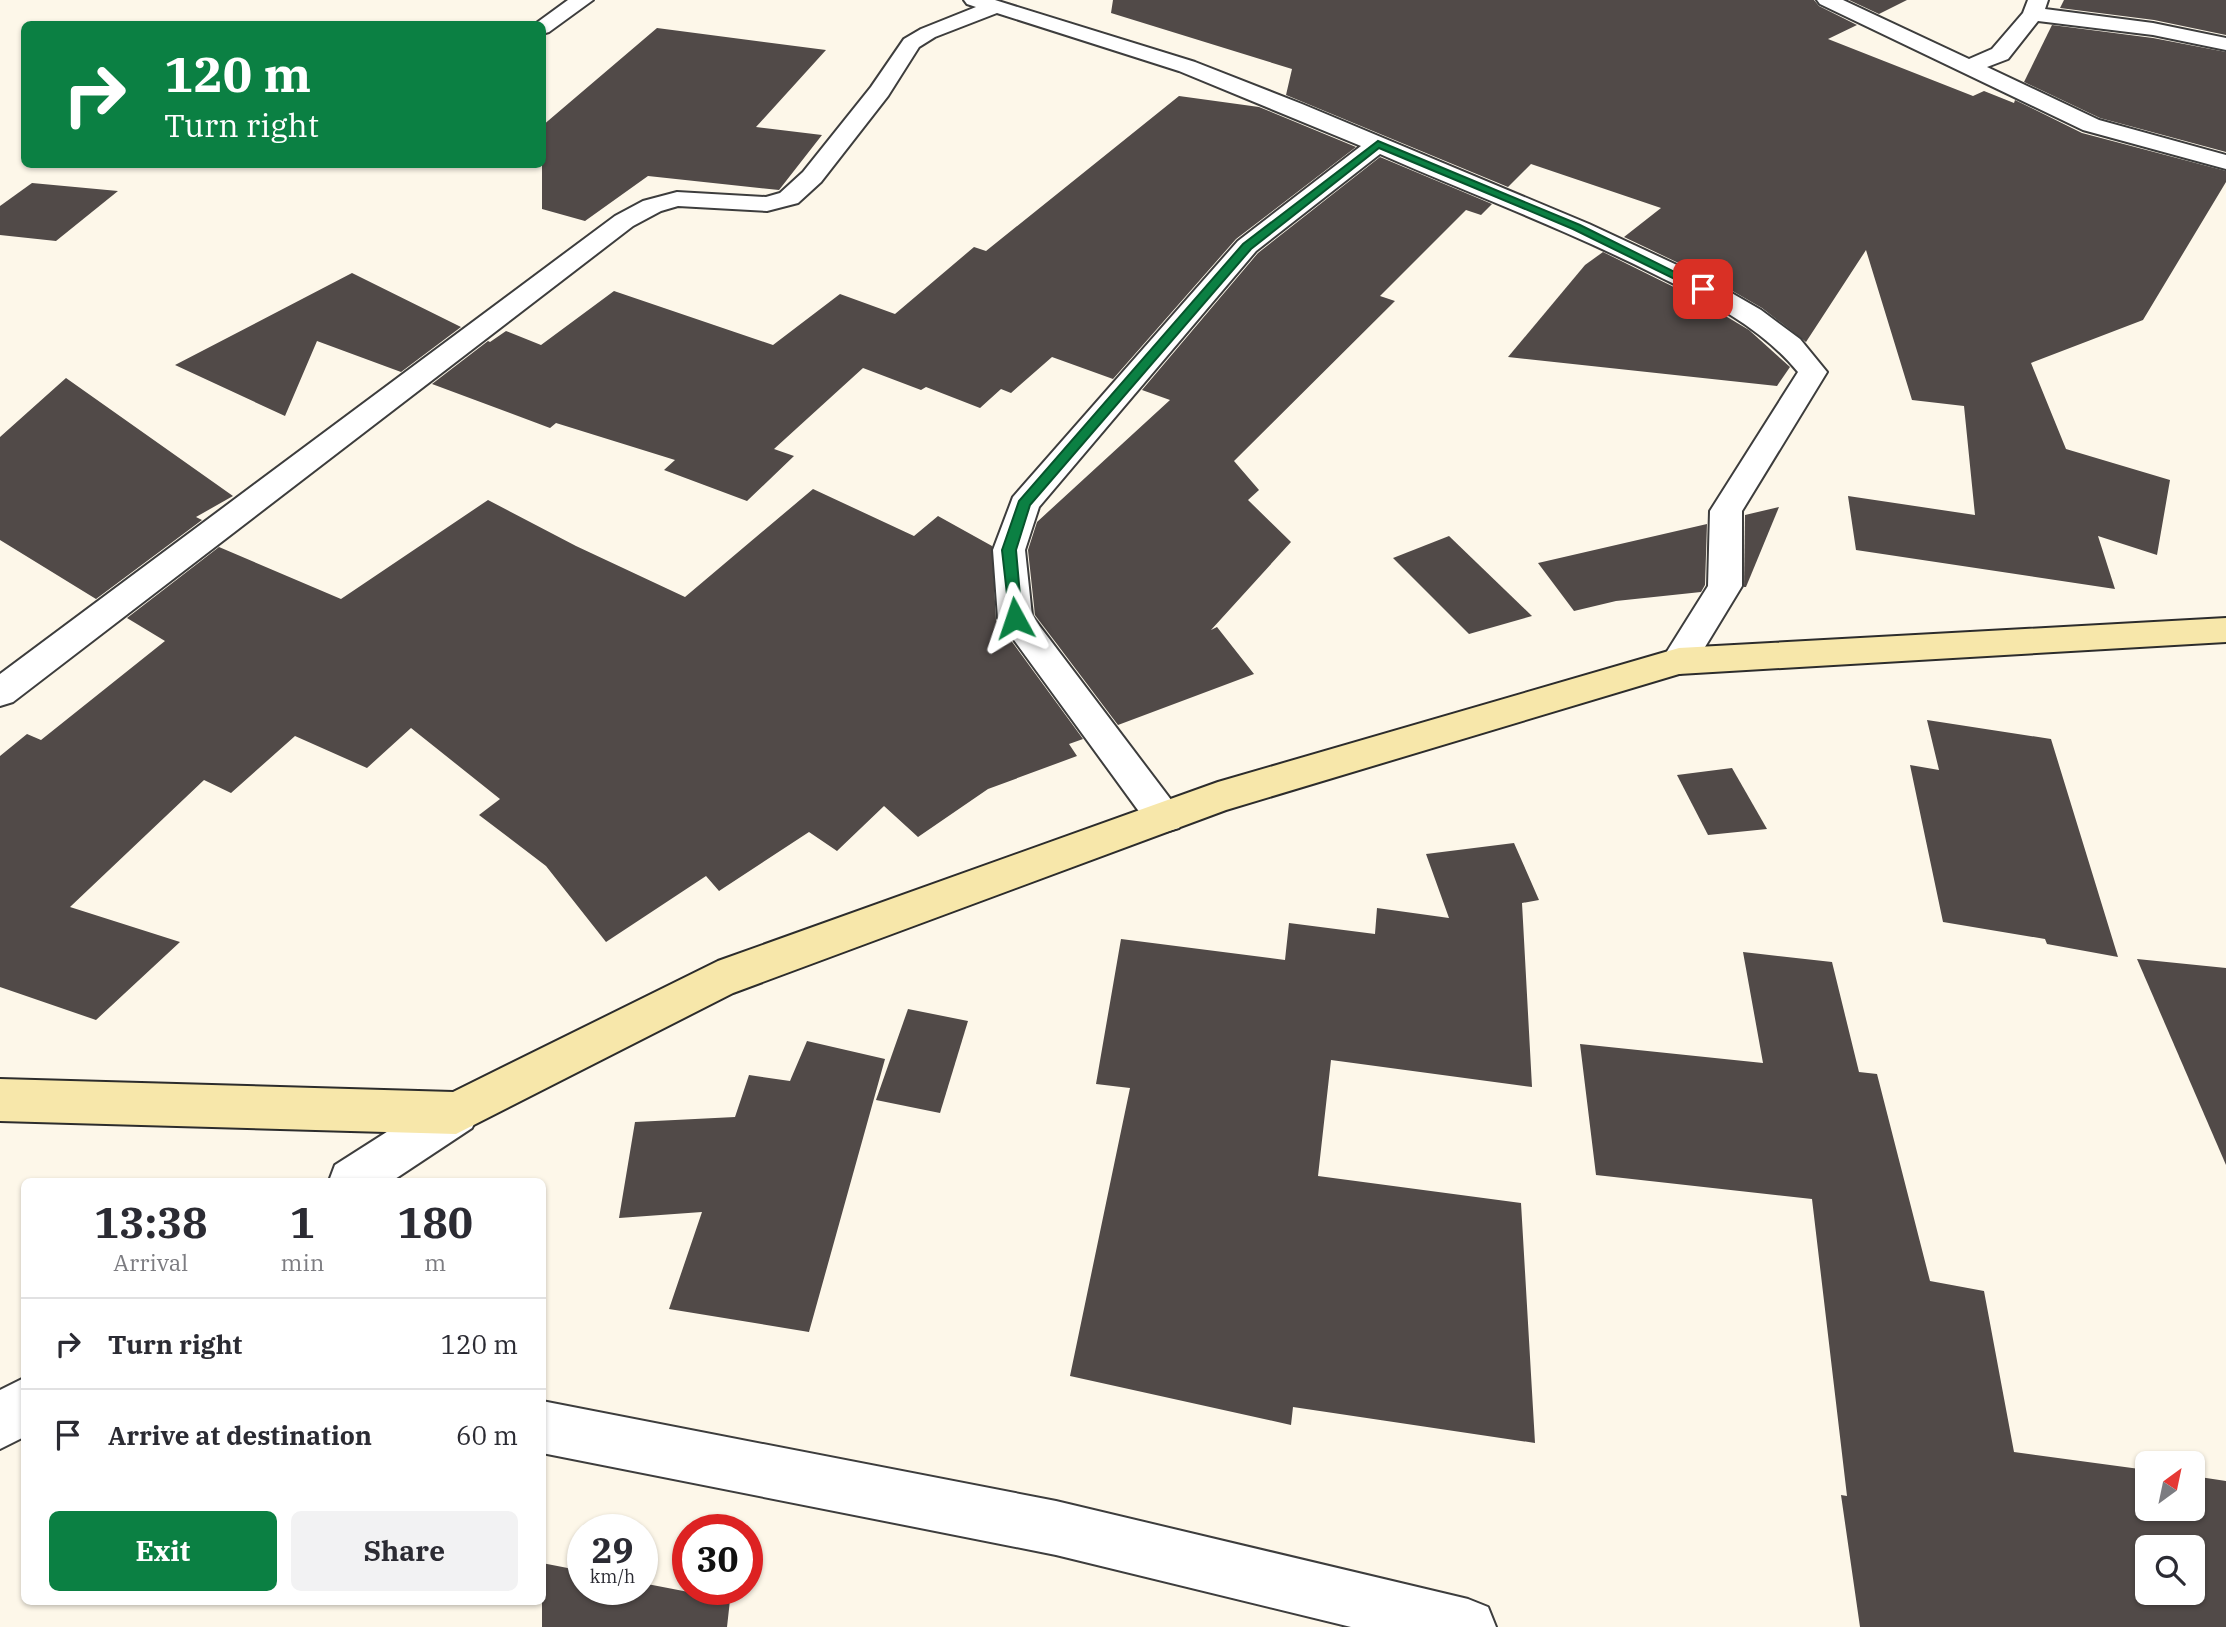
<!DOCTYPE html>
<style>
:root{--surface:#fff;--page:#f2f2f3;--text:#2b2b33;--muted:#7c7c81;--line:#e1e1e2;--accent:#0b8043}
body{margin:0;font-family:"IBM Plex Serif",serif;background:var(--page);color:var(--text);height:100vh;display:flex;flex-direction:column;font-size:26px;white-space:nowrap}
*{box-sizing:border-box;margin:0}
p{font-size:23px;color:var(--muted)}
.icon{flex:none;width:38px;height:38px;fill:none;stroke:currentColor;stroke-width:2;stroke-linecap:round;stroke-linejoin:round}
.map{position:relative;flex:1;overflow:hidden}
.panel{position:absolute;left:21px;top:1178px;width:525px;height:427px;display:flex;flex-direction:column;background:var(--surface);border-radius:10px;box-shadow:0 2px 5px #0004}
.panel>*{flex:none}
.guide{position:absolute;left:21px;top:21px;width:525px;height:147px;border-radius:10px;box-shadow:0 2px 5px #0004;background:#0b8043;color:#fff;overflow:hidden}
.needle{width:46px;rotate:33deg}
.controls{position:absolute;left:2135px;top:1451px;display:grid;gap:14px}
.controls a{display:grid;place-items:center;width:70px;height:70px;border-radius:10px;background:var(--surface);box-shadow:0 2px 5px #0004;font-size:35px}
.speed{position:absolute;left:567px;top:1514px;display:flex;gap:14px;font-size:35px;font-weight:700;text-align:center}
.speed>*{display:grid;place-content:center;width:91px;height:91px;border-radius:50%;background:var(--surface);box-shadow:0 2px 5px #0004;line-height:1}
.speed small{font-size:18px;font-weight:400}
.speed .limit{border:10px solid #d22;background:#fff;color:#111}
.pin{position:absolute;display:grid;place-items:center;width:60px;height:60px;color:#fff;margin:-30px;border-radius:14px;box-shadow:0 4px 10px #0006}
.me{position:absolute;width:77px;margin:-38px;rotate:355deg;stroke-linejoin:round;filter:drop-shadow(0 0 5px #0008)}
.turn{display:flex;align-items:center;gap:24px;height:147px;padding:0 28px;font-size:32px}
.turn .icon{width:91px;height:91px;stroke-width:2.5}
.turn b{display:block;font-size:49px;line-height:60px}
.eta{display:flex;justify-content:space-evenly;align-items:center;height:119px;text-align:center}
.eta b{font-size:42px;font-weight:700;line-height:49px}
.cta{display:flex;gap:14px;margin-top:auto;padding:14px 28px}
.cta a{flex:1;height:80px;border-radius:10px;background:var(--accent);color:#fff;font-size:28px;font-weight:700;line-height:80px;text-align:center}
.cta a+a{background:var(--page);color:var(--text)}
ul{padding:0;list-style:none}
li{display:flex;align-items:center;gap:21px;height:91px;padding:0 28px;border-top:2px solid var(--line)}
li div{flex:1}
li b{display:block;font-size:26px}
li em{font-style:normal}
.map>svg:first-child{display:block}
.building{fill:#514a48;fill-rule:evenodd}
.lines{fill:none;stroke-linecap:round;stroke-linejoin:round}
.street-casing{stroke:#3d3d3d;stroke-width:4}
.secondary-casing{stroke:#2c2c2c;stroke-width:4}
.street{fill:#fff;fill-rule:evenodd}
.secondary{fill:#f7e7aa;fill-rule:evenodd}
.route{fill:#0b8043;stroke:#07532c;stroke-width:2}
</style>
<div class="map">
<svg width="2226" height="1627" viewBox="0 0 2226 1627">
<rect width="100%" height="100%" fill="#fdf7e9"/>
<g class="building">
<polygon points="1113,0 1814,0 1819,6 1857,25 1828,39 1973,96 1984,91 2014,103 2015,100 2082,133 2226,171 2226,182 2143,320 2031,363 2066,449 2170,480 2157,555 2098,536 2115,589 1856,550 1848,496 1975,515 1964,406 1912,400 1866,250 1806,342 1762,308 1710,278 1624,237 1661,208 1531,164 1508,187 1286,95 1292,69 1111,13"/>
<polygon points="1849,0 1907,0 1879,14"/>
<polygon points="2064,0 2226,0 2226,35 2154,20 2060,8"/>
<polygon points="2052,25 2153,38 2226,52 2226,152 2100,118 2024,82"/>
<polygon points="657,28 826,50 756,127 822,135 779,190 648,176 585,221 542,209 542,126"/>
<polygon points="1179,96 1259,107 1356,147 1236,239 1113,379 1052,357 1011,393 1001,389 980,408 926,387 921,390 863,368 774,449 794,456 747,501 664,470 675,460 556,423 550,428 432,384 488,341 490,342 506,331 541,345 614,291 773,345 840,294 895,314 974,247 986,251"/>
<polygon points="1380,157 1492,204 1481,215 1466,210 1380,296 1395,301 1234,461 1259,490 1248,500 1291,542 1211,630 1217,627 1254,674 1118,725 1035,615 1028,550 1037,522 1170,400 1142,390 1258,253"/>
<polygon points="32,183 118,191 56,241 0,235 0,206"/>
<polygon points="1603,252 1692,296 1749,330 1790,367 1777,386 1508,357 1585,265"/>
<polygon points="352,273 461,327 401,372 317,341 285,416 175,365"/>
<polygon points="66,378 233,496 196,517 202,520 96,599 0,540 0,437"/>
<polygon points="813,489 914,536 938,516 992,546 996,620 1083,739 1069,744 1077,756 988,789 918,837 884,806 837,851 809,832 719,891 706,876 606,942 546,866 479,815 500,799 411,728 367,768 295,736 231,793 204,780 70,907 180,942 96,1020 0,987 0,756 27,734 41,740 165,641 127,618 219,547 341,599 488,500 576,546 685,597"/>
<polygon points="1779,507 1746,587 1744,587 1745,515"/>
<polygon points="1707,524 1705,585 1701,592 1616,601 1574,611 1538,563"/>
<polygon points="1449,536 1532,616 1469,634 1393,558"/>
<polygon points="1927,720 2051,739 2118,957 2047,944 2045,939 1943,922 1910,765 1939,770"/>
<polygon points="1732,768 1767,829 1708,835 1677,775"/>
<polygon points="1514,843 1539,900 1522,903 1532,1087 1331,1060 1318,1176 1521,1203 1535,1443 1293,1407 1291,1425 1070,1376 1130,1088 1096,1084 1121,939 1285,960 1289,923 1375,934 1377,908 1449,918 1426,854"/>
<path d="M1743 952 1832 962 1859 1072 1877 1074 1930 1281 1984 1291 2014 1452 2147 1470V1508H2193V1476L2226 1481V1627H1860L1841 1495 1847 1496 1812 1199 1596 1175 1580 1044 1763 1063ZM2147 1547H2193V1592H2147Z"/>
<polygon points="2137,959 2226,968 2226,1165"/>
<polygon points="908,1009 968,1021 940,1113 876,1100"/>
<polygon points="807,1041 885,1059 809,1332 669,1309 702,1212 619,1218 635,1122 735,1117 749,1075 790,1081"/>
<polygon points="542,1563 583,1571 583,1589 642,1589 642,1583 730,1600 727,1627 542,1627"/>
</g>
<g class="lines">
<g class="street-casing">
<g id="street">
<polygon points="568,0 593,0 549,32 542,34 542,24 535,24"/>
<path d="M964 0H995L1195 62 1302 104 1589 224 1709 280 1761 310 1800 339 1827 372 1742 511V586L1691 670 1679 674 1667 670 1661 661 1708 586 1710 511 1798 372C1761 327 1707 300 1654 274 1565 229 1471 194 1380 154L1256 251 1039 507 1025 550 1032 616 1184 817 1179 828 1165 832 1151 828 998 618 993 550 1013 497 1238 241 1361 146 1179 71 997 13 935 37 919 47 888 96 821 182 798 203 767 211 678 206 661 211 633 226 13 702 0 706V674L615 216 643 201 677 192 766 197 780 193 803 172 871 87 904 39 921 29 976 7 967 4Z"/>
<polygon points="1817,0 1843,0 1969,59 1992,49 2023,13 2028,0 2048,0 2045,9 2153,23 2226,38 2226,50 2153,35 2038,21 2008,59 1987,67 2099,120 2226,155 2226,169 2083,130 1820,4"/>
<polygon points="456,1092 472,1098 479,1113 472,1128 392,1181 329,1181 335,1165 440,1098"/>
<polygon points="24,1378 24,1437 0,1449 0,1390"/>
<polygon points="542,1401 1056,1501 1468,1599 1488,1607 1496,1627 1351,1627 1056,1555 542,1453"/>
</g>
</g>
<g class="secondary-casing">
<polygon id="secondary" points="2226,618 2226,642 1679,674 1226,810 733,993 456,1134 0,1121 0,1079 453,1092 718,961 1218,782 1679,648"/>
</g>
<use href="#street" class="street"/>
<use href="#secondary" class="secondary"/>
</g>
<polygon class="route" points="1378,141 1580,225 1709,289 1699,291 1573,229 1379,148 1251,249 1030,505 1016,550 1022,618 1020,621 1010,621 1002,550 1019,501 1243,244"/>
</svg>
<div class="controls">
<a><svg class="needle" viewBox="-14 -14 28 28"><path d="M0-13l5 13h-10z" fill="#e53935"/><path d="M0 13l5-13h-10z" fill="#7c7c81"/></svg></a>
<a><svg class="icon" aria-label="search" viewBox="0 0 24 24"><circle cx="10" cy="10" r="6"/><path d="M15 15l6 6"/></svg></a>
</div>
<div class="speed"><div>29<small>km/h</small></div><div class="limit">30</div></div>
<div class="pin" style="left:1703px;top:289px;background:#d93025"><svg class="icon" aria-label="arrive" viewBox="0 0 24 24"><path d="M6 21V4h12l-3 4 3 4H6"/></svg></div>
<svg class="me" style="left:1015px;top:618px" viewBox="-20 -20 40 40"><path d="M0-17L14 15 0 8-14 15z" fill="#0b8043" stroke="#fff" stroke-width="4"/></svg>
<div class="guide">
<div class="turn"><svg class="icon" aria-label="right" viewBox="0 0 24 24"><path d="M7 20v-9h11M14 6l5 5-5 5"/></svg><div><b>120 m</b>Turn right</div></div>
</div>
<section class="panel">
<div class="eta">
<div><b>13:38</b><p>Arrival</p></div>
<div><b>1</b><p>min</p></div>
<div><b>180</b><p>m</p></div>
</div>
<ul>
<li><svg class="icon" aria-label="right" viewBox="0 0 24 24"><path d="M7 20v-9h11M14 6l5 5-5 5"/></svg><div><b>Turn right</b></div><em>120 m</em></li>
<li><svg class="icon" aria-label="arrive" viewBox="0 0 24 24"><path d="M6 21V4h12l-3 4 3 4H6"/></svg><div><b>Arrive at destination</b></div><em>60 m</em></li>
</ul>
<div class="cta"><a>Exit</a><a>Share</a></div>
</section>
</div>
